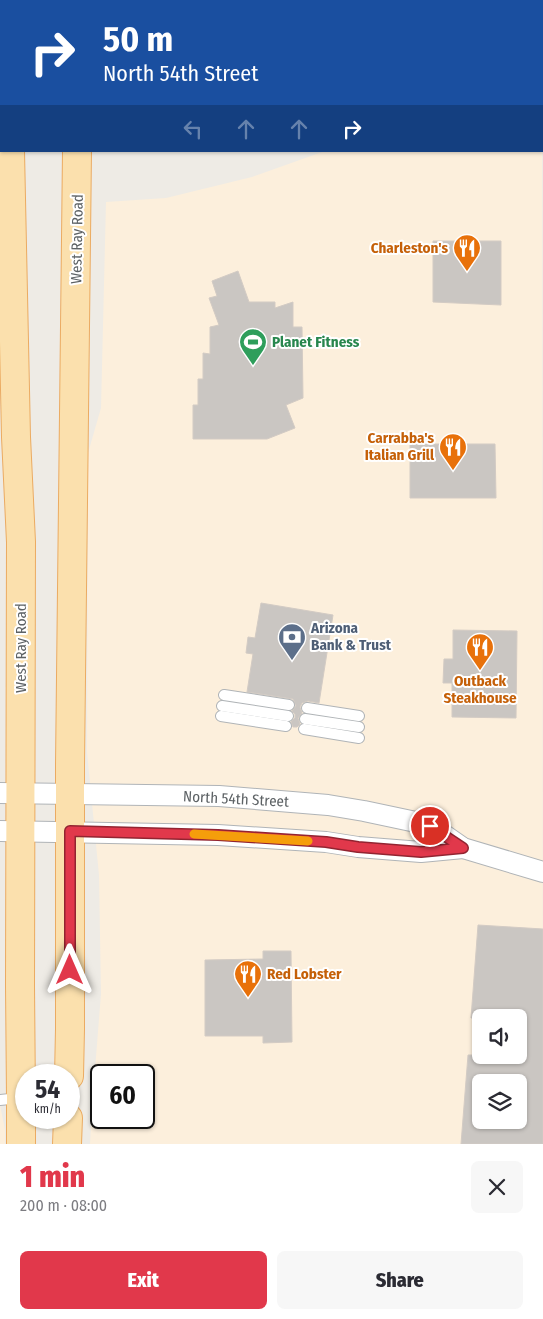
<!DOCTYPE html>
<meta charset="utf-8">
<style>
:root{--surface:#fff;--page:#f7f7f7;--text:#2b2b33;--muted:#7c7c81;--accent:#e1384b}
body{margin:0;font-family:"Fira Sans Condensed",sans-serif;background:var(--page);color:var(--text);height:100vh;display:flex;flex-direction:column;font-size:19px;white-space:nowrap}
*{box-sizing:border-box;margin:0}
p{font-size:16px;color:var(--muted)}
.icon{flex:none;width:28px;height:28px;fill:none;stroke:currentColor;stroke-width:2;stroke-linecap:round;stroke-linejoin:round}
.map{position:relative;height:1144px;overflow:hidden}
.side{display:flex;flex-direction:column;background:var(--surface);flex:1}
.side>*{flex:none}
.banner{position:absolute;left:0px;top:0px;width:544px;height:152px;box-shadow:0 1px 4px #0004;background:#1a4fa0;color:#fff;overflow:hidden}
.controls{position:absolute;left:472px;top:1009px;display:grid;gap:10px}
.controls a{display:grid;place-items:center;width:55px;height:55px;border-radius:8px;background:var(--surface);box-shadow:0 1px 4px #0004;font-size:25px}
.speed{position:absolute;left:15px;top:1064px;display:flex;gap:10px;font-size:25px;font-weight:700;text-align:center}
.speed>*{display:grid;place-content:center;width:65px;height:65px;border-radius:50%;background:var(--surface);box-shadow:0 1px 4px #0004;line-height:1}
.speed small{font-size:12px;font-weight:400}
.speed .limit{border:2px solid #111;border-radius:8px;background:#fff;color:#111}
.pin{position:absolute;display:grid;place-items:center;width:42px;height:42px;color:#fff;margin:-21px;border:2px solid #fff;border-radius:50%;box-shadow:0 1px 5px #0007}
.me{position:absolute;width:55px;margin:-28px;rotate:0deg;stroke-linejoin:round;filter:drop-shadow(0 0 4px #0008)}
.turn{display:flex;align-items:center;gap:18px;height:105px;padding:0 20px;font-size:22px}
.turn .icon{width:65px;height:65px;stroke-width:2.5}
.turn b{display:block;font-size:35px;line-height:42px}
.lanes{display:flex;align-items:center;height:48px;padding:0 20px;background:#0003;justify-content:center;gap:25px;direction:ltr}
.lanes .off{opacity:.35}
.round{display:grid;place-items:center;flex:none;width:52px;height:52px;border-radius:8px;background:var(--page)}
.summary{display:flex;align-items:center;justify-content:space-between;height:85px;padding:0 20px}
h1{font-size:30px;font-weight:800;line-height:38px;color:var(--accent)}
.button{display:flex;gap:10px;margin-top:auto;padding:10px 20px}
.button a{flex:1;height:58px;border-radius:8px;background:var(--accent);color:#fff;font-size:20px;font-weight:800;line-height:58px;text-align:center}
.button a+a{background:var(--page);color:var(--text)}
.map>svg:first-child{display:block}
.commercial{fill:#fcefdc;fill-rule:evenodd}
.building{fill:#cac6c2;stroke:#d3cbc4;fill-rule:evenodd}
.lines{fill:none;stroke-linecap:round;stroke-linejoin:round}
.service-casing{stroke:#b0b4b7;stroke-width:12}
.minor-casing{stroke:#b0b4b7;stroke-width:22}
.primary-casing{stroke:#ebab62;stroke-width:30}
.motorway-casing{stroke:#e97a0b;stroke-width:30}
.service{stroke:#fff;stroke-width:10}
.minor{stroke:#fff;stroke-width:20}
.primary{stroke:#fbe0ad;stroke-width:28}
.motorway{stroke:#f8cb93;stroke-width:28}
.route-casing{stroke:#922431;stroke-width:12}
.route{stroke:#e1384b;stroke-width:9}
.slow{stroke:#f59e0b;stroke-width:9}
.labels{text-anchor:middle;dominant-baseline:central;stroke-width:4;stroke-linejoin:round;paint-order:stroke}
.street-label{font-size:15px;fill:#5d6265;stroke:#fff}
.food-label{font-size:15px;font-weight:bold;fill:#c56008;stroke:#fff;text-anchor:end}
.leisure-label{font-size:15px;font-weight:bold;fill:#27864d;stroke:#fff;text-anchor:start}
.service-label{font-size:15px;font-weight:bold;fill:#4e5e75;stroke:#fff;text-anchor:start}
</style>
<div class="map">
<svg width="543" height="1144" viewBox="0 0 543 1144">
<rect width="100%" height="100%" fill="#eeebe5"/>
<g class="commercial">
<path d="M542 74 543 1144H90L92 1107 101 994 99 875 87 752 88 453 101 408 106 202 166 198 252 177 325 151H542ZM481 1018H519V1055H481ZM101 1075H144V1118H101ZM481 1082H519V1120H481Z"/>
<polygon points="0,1105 5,1130 5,1144 0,1144"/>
</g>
<g class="building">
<polygon points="433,241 501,241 501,305 433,302"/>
<polygon points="238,271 249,302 275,302 275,308 293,302 293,327 302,327 303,398 286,405 295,428 267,439 193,439 193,405 198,405 198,379 203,379 203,353 210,354 210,327 219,325 209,298 217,296 212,281"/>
<polygon points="410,444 495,444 496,498 410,498"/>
<polygon points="261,603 333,615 319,703 308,701 302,703 300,707 302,713 298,718 300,724 297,727 293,727 291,722 295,718 295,714 292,711 296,706 293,699 247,692 253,654 246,653 248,637 255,638"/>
<polygon points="453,630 517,631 516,718 452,717 452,683 443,683 444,659 453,659"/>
<path d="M478 925 543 929V1144H461L468 1055H519V1018H471ZM481 1082H519V1120H481Z"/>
<polygon points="263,951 291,951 292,1042 263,1043 263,1036 205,1036 205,960 263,959"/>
</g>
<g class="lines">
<g class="service-casing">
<g id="service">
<polyline points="224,695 289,705"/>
<polyline points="222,706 288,716"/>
<polyline points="307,708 359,716"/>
<polyline points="221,716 286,726"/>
<polyline points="305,719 359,727"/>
<polyline points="304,729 359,738"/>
<polyline points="0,1100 19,1098"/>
</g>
</g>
<g class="minor-casing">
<g id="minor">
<polyline points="0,793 219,796 328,805 364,811 430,825 463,848 543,872"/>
<polyline points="0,831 218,835 326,842 358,847 421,852 463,848"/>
</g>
</g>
<g class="primary-casing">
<g id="primary">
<polyline points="8,0 8,1"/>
<polyline points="77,0 77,1"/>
<polyline points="10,151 16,437 21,542 20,986 21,1098 21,1144"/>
<polyline points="69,1076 70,1029 70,765 77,151"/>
<polyline points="67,1144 68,1118"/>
</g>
</g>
<g class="motorway-casing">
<g id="motorway">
<polyline points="448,1 453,0"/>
<polyline points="0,95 1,95"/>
</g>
</g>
<use href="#service" class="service"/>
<use href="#minor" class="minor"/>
<use href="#primary" class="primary"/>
<use href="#motorway" class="motorway"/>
</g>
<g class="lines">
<g class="route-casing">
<polyline id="route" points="70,970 70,831 218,835 326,842 358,847 421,852 463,848 430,826"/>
</g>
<use href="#route" class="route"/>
<polyline class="slow" points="194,834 308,841"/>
</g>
<defs>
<g id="restaurant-pin" transform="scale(1.4375)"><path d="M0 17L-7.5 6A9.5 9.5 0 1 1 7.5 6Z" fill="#e8710a" stroke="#fff"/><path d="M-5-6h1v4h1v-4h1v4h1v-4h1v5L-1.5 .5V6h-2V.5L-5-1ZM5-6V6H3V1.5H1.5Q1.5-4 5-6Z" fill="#fff"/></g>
<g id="stadium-pin" transform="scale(1.4375)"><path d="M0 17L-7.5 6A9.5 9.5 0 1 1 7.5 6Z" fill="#2e9e5b" stroke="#fff"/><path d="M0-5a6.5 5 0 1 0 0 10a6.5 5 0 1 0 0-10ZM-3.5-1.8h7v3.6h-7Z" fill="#fff"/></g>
<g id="bank-pin" transform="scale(1.4375)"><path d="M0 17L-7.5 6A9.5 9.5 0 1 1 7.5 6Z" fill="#5c6f8a" stroke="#fff"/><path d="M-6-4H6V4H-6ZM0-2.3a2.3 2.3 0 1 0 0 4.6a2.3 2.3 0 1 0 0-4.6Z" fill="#fff"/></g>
</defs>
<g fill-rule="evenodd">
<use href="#restaurant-pin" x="467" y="248"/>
<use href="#stadium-pin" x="253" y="342"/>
<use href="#restaurant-pin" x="453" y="447"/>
<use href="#bank-pin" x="292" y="637"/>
<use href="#restaurant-pin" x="480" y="647"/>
<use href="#restaurant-pin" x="248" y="974"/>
</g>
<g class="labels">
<g class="street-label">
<text transform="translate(77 239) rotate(-89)">West Ray Road</text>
<text transform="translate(21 648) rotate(-90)">West Ray Road</text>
<text transform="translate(236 799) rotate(3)">North 54th Street</text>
</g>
<g class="food-label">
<text x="448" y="248">Charleston's</text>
<text x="434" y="438">Carrabba's<tspan x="434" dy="17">Italian Grill</tspan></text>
<text x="480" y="681" text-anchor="middle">Outback<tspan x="480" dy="17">Steakhouse</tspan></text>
<text x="267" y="974" text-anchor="start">Red Lobster</text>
</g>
<g class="leisure-label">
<text x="272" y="342">Planet Fitness</text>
</g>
<g class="service-label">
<text x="311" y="628">Arizona<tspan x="311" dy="17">Bank &amp; Trust</tspan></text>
</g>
</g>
</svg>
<div class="controls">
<a><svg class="icon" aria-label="sound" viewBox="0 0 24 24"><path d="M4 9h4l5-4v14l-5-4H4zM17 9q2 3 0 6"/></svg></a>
<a><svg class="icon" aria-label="layers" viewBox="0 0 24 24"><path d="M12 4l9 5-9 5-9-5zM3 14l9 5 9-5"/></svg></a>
</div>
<div class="speed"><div>54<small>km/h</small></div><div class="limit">60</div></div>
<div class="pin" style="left:430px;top:826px;background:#d93025"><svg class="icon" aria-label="arrive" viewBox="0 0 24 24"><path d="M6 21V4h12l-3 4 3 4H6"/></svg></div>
<svg class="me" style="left:70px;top:970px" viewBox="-20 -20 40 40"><path d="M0-17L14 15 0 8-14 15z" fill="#e1384b" stroke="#fff" stroke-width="4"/></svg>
<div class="banner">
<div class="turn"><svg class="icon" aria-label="right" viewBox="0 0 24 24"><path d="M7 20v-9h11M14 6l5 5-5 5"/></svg><div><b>50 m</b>North 54th Street</div></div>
<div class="lanes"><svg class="icon off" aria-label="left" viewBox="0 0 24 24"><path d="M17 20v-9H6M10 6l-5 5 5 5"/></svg><svg class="icon off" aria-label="ahead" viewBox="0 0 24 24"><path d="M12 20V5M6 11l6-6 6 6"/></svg><svg class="icon off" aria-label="ahead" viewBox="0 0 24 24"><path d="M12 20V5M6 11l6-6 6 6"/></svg><svg class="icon" aria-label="right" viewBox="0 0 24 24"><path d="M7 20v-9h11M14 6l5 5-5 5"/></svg></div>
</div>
</div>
<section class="side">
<div class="summary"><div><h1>1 min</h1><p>200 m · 08:00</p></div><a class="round"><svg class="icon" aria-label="close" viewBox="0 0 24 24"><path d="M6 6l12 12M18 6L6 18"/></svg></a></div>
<div class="button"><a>Exit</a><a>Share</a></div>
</section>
